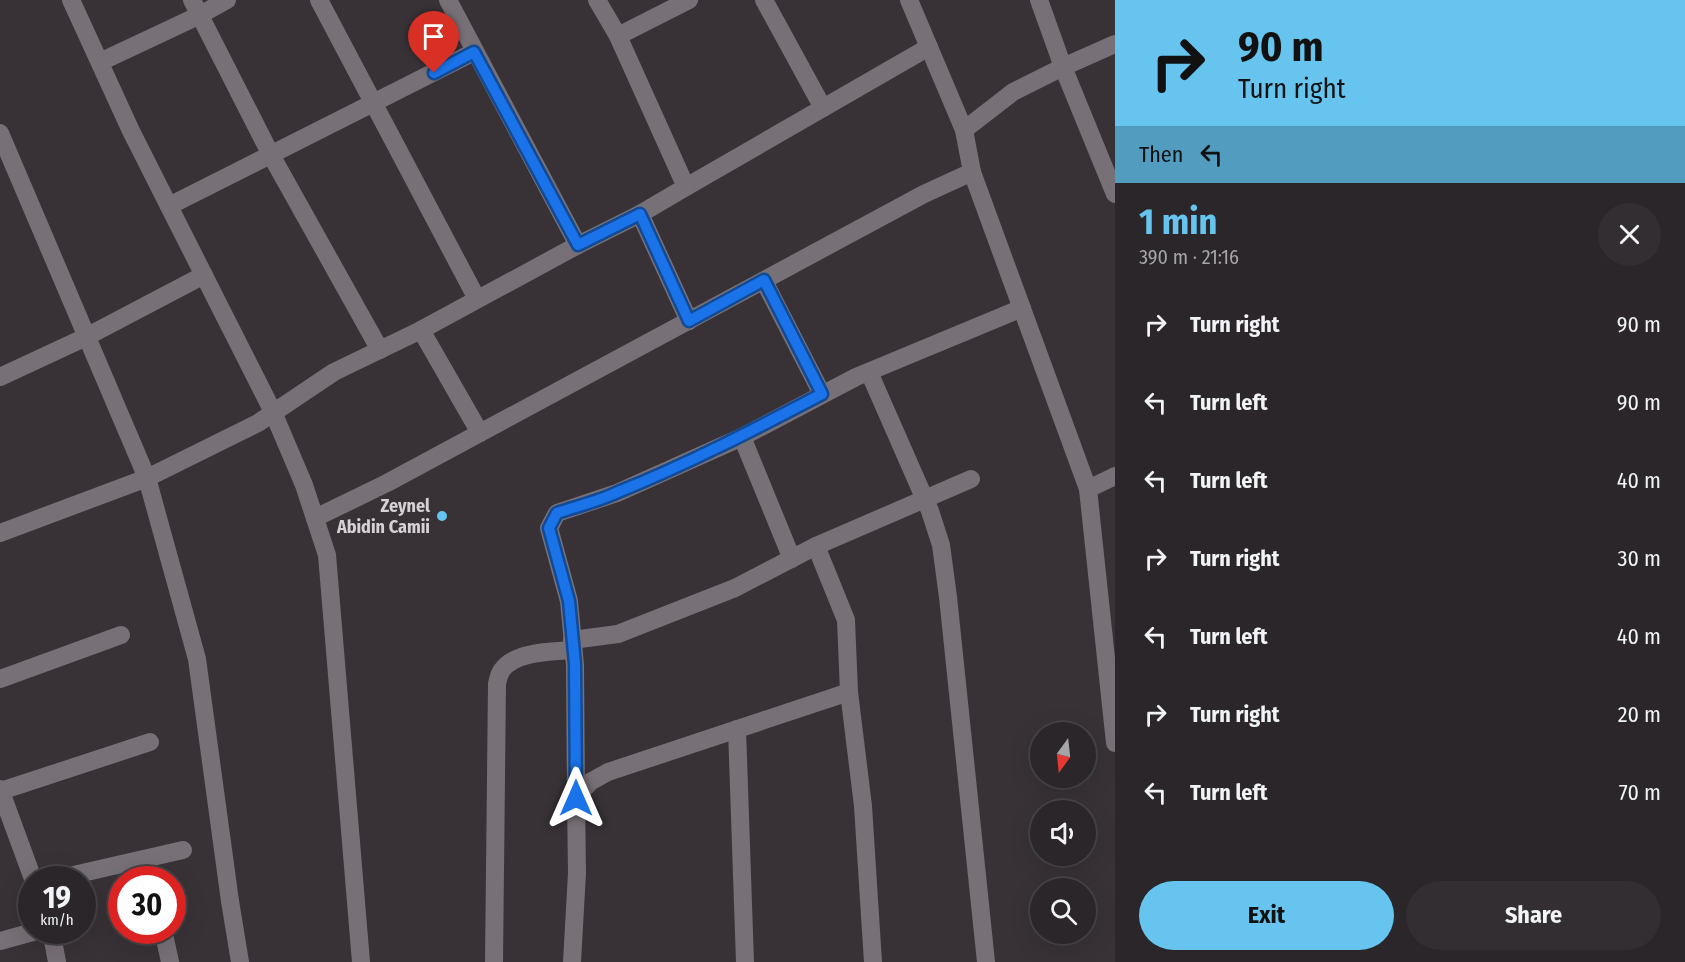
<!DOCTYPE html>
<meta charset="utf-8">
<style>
:root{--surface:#2a2629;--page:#322e31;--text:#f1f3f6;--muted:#a5a5a8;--line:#464346;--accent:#66c4ef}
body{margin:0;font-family:"Fira Sans Condensed",sans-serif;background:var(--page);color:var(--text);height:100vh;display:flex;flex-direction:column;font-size:22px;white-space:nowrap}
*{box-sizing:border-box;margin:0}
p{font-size:20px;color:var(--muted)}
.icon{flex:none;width:33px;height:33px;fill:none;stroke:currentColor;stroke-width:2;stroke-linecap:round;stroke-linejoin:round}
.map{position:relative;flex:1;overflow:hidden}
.panel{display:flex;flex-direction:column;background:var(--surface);width:570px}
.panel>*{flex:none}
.top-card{background:#66c4ef;color:#111;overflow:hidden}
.needle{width:39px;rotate:195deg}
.fabs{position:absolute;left:1030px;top:722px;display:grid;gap:12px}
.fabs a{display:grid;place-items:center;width:66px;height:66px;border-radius:50%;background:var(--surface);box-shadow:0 6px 24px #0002,0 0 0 2px var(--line);font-size:30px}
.speed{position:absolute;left:18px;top:866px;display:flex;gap:12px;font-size:30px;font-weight:700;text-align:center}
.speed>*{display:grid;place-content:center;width:78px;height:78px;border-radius:50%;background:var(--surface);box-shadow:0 6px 24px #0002,0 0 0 2px var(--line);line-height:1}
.speed small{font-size:15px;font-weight:400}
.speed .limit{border:9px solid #d22;background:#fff;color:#111}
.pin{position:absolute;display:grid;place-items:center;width:51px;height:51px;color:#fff;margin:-62px -26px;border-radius:50% 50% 50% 0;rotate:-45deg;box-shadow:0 0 6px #0007}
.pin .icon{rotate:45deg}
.me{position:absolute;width:66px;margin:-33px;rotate:0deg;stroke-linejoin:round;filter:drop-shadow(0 0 4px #0008)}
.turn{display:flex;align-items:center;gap:21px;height:126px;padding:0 24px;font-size:27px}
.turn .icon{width:78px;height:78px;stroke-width:2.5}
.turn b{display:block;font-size:42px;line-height:51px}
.then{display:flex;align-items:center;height:57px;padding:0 24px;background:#0003;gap:12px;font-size:22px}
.round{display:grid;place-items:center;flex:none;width:63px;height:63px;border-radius:32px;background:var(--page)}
.headline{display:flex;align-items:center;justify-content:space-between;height:102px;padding:0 24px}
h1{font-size:36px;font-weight:700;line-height:45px;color:var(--accent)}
.button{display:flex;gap:12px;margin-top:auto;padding:12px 24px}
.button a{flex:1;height:69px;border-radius:36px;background:var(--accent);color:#111;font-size:24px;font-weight:700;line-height:69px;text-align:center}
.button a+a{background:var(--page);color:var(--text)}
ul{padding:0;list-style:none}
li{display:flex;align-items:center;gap:18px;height:78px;padding:0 24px}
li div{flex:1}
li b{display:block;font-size:22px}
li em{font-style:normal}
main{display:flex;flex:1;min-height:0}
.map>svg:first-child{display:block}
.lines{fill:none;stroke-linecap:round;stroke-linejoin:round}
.street{stroke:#777076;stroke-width:18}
.route-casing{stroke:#114b97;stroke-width:15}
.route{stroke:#1a73e8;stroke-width:10}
.poi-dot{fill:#66c4ef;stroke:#383237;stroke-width:2}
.labels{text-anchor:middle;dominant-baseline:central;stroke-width:6;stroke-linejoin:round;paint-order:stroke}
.poi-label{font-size:18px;font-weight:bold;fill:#d5d1d4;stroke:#383237;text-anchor:end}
</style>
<main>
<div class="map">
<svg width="1115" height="962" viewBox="0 0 1115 962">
<rect width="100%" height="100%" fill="#383237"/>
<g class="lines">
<g class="street">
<polyline points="71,0 131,131 273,412 304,485 327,555 361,962"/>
<polyline points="192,0 271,155 380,350"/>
<polyline points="319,0 477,299"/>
<polyline points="448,0 578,245"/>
<polyline points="764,0 823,108"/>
<polyline points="909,0 964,130 972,172 1088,489 1115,743"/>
<polyline points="1039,0 1063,67 1115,194"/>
<polyline points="618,36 689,0"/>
<polyline points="100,62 200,15 227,0"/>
<polyline points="964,130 1013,92 1063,67 1115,44"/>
<polyline points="0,133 147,478 197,659 230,901 240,962"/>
<polyline points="686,187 929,47"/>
<polyline points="169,206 474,52"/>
<polyline points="640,214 689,321"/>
<polyline points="764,281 822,394"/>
<polyline points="421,330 480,433"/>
<polyline points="869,372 930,511 941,545 948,597 986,962"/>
<polyline points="0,377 86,337 204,275"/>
<polyline points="742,437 792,559"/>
<polyline points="1088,489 1115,476"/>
<polyline points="315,518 387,483 924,194 972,172"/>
<polyline points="0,533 147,478 258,423 334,372 421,330 578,245 640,214 686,187 618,36 597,0"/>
<polyline points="816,546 846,620 849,692 863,806 873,962"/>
<polyline points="572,640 618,634 735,588 816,546 971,479"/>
<polyline points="0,679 121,635"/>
<polyline points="737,729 745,962"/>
<polyline points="0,789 33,879"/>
<polyline points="1,791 150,742"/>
<polyline points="576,798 575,665 569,601 549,528 557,513 617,493 742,437 856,377 1022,308"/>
<polyline points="56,879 183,850"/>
<polyline points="51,930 57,962"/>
<polyline points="163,930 170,962"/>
<polyline points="0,941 40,930"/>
<path d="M494 962 497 684C498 679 499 674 502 670 515 651 552 652 573 650"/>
<polyline points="572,962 577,873 576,798 590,782 608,772 849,692"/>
</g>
</g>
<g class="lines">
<g class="route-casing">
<path id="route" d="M434 73 474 52 578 245 640 214 689 321 764 280 822 394C755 429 688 464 618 492 599 501 578 506 557 513L549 528 569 601 575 664 576 798"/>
</g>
<use href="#route" class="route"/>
</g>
<circle class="poi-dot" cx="442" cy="516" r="6"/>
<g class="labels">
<g class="poi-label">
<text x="430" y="506">Zeynel<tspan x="430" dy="21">Abidin Camii</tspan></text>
</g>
</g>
</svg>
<div class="fabs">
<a><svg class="needle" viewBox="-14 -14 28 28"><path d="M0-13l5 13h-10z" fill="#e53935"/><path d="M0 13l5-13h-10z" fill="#a5a5a8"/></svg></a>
<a><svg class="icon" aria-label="sound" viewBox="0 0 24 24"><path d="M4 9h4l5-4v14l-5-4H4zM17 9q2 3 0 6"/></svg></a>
<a><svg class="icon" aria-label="search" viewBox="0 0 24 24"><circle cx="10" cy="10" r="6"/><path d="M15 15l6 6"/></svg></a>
</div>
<div class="speed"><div>19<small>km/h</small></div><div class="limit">30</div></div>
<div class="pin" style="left:434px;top:73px;background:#d93025"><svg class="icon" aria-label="arrive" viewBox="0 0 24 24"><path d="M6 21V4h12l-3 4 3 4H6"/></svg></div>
<svg class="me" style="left:576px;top:798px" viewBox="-20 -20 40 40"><path d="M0-17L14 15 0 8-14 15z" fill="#1a73e8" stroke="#fff" stroke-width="4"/></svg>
</div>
<section class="panel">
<div class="top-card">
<div class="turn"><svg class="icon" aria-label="right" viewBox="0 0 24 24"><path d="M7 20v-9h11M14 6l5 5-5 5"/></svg><div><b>90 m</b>Turn right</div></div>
<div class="then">Then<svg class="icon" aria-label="left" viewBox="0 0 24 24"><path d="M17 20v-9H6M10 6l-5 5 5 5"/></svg></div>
</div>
<div class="headline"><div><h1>1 min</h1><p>390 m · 21:16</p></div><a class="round"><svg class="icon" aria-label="close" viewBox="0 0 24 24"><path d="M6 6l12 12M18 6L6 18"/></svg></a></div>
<ul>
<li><svg class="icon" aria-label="right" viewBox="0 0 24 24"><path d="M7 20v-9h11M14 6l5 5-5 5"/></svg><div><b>Turn right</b></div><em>90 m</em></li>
<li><svg class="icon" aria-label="left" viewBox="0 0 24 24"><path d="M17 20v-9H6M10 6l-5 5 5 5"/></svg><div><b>Turn left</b></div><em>90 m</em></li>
<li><svg class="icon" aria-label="left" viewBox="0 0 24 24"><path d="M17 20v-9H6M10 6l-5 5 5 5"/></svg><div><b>Turn left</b></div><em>40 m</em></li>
<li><svg class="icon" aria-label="right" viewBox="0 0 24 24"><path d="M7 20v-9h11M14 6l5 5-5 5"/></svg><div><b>Turn right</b></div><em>30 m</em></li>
<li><svg class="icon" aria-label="left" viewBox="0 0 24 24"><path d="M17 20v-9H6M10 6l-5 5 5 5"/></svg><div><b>Turn left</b></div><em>40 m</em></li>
<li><svg class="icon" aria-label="right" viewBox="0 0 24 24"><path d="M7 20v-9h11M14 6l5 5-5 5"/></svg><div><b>Turn right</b></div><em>20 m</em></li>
<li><svg class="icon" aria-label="left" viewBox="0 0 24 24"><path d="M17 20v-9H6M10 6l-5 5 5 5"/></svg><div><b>Turn left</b></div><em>70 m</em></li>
</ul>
<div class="button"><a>Exit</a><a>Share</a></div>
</section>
</main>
